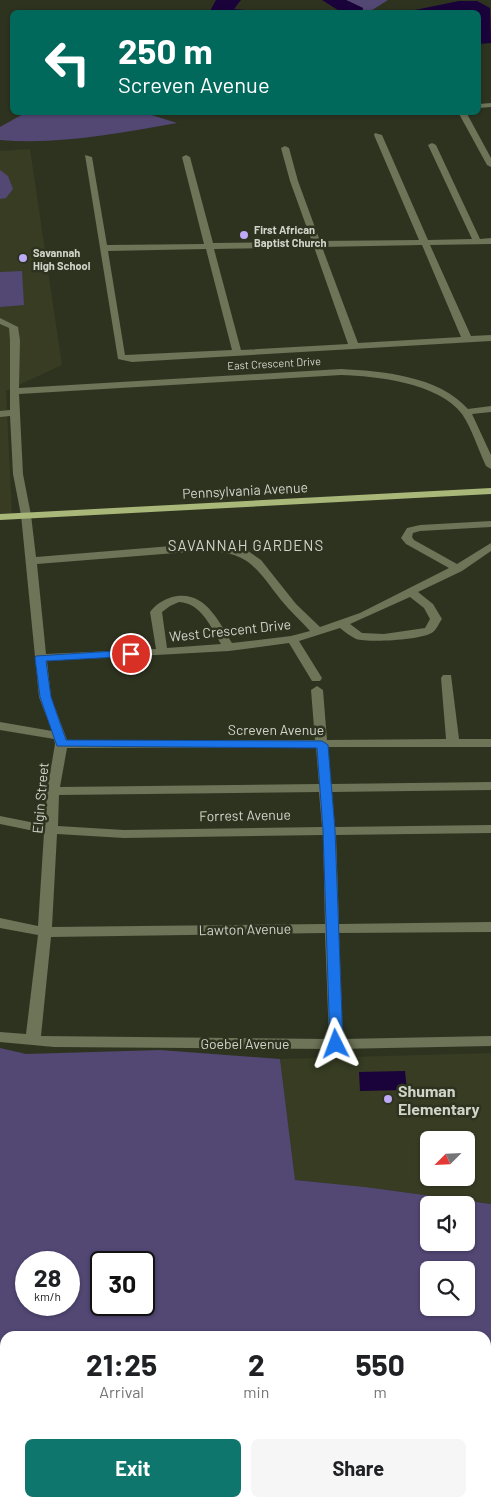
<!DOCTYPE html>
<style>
:root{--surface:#fff;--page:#f6f6f6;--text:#202124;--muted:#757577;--accent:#0f766e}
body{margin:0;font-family:Barlow,sans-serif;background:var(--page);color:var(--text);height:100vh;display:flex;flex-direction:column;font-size:19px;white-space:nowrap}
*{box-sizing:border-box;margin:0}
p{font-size:16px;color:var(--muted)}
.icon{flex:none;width:28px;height:28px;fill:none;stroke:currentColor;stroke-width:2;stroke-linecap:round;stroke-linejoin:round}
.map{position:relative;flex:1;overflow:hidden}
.sheet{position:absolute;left:0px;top:1331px;width:491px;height:176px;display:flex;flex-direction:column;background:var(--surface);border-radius:15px 15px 0 0;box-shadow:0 1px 4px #0004}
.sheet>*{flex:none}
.hud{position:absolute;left:10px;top:10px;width:471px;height:105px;border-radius:8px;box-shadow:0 1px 4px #0004;background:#00695c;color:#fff;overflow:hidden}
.needle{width:32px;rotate:246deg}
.tools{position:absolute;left:420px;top:1131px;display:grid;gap:10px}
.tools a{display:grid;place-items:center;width:55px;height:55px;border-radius:8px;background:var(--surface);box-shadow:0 1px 4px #0004;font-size:25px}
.speed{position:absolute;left:15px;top:1251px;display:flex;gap:10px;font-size:25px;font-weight:700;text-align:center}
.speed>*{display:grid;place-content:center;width:65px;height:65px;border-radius:50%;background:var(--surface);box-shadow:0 1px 4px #0004;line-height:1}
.speed small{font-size:12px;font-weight:400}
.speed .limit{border:2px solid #111;border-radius:8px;background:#fff;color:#111}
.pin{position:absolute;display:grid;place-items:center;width:42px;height:42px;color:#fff;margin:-21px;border:2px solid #fff;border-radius:50%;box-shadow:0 1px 5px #0007}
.me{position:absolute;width:55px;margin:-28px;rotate:357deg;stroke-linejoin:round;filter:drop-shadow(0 0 4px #0008)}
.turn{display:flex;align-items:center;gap:18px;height:105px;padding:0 25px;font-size:22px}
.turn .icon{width:65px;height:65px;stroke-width:2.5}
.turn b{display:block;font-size:35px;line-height:42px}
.eta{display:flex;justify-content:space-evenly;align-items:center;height:85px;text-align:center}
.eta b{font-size:30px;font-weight:700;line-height:35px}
.action{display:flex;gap:10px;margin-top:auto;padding:10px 25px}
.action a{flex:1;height:58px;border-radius:8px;background:var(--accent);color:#fff;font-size:20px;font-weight:700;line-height:58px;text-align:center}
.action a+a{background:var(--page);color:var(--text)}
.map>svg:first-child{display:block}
.built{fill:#373c23;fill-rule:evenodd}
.green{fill:#534774;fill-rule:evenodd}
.water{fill:#1a023b}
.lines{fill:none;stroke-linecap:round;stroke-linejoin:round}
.minor{fill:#6d7457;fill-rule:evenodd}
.major{fill:#a9b779;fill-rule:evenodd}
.route{fill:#1a73e8;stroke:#114b97}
.poi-dot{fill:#bda9f5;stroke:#2e3320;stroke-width:2}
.labels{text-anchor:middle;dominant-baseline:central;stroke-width:5;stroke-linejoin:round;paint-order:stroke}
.far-poi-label{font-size:11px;font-weight:bold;fill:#d1d4c9;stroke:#2e3320;text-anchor:start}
.far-street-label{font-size:11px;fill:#d1d4c9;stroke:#2e3320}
.street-label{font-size:14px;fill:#d1d4c9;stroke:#2e3320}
.neighbourhood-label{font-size:15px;letter-spacing:1px;fill:#d1d4c9;stroke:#2e3320}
.near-poi-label{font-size:16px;font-weight:bold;fill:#d1d4c9;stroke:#2e3320;text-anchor:start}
</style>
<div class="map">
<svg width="491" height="1507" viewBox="0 0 491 1507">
<rect width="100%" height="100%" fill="#2e3320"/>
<g class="built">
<polygon points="30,149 62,365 6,391 12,514 0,515 0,151"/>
<path d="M491 1053V1204L365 1187 295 1180 280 1059ZM429 1140H466V1178H429Z"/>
</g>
<g class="green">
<polygon points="346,0 388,0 369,12 362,12 363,8"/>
<path d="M25 113H145L177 123C119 133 59 145 0 140V127Z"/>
<polygon points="0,170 8,176 13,189 6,198 0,199"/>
<polygon points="22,271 24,305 0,307 0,272"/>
<path d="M0 1048 26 1054 160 1050 280 1059 295 1180 365 1187 491 1204V1507H0ZM429 1205H466V1242H429ZM26 1262H69V1305H26ZM101 1262H144V1305H101ZM429 1270H466V1308H429ZM5 1336H486V1502H5Z"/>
</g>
<g class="water">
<polygon points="216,0 241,0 234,9 269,12 210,11"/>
<polygon points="322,0 346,0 363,8 362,12 341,12"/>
<polygon points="459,1 477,1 490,8 491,43 479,44 479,12 405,12"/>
<polygon points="405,1071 407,1090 360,1091 359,1072"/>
</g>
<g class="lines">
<g class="minor">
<polygon points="491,103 491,107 479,108 479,104"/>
<polygon points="458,112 466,112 491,158 491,167 487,165"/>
<path d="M375 133 382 135 428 240 472 239 428 145 432 143 436 145 480 239 491 238V244L430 245 471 336 491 335V341L132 362 118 359 85 155 92 157 107 245 204 244 182 157 186 155 190 157 213 243 312 242 290 181 281 148 285 146 289 148 298 181 320 241 419 240 374 135ZM422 245 461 337 358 343 322 247ZM314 247 348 344 241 350 214 249ZM206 249 232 350 125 355 108 251Z"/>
<path d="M0 318 18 327 20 340 19 388 341 369C382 371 439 376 468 409L491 406V412L472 414 491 455V469L486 466C478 449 472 429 462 414 439 383 376 376 341 375L19 394 23 474 31 515 36 557 184 545 219 544 236 548 248 551 261 560 296 604 320 627 360 613 449 568 406 544 401 538 407 528 420 525 491 521V527L420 531 413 533 412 537 414 540 457 564 491 543V551L462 571 418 592 433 604 442 619C439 623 437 629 433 632 423 640 369 643 356 639 350 636 345 632 340 628L299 641 322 678 320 681H312L289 643 229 651 47 661 51 697 67 740H315L311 690 317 686 323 690 327 740 446 739 441 678 443 675H451L459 739H491V747H328L331 784 491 782V790L332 792 335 827 491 825V833L336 835 339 924 491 922V932L339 933 343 1039 491 1036V1046L336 1049 54 1047 0 1042V1032L26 1034 38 935 0 928V918L38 926 44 833 0 824V816L45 825 47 791 55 744 54 739 0 730V722L52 731 39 697 21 515 13 474 10 416 0 417V411L10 410V340L9 328 0 324ZM201 551C248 551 254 565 281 600 290 611 300 620 310 631L291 636 232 643C218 620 204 589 172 597 163 600 156 604 150 612L156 649 46 654 37 564ZM410 597 424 608 430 619 425 628 384 634 362 633 350 624ZM179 602C201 603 211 627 221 644L167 648 162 612 170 606ZM316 747 319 784 60 787 67 748ZM319 792 322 827 124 830 58 826 59 795ZM57 834 124 838 323 835 325 924 52 927ZM325 933 329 1039 41 1036 51 937Z"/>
</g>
<polygon class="major" points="491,488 491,494 0,520 0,514"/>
</g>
<polygon class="route" points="131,650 137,654 135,656 46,661 51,697 66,740 322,741 328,745 335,830 343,1044 341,1047 332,1047 330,1044 323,830 317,748 57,746 40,697 35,658 36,656"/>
<g class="poi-dot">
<circle cx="244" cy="235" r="5"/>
<circle cx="23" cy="258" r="5"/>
<circle cx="388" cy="1099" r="5"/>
</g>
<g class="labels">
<g class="far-poi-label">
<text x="254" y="229">First African<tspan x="254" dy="13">Baptist Church</tspan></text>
<text x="33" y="252">Savannah<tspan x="33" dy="13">High School</tspan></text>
</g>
<g class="far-street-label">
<text transform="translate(274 363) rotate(-3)">East Crescent Drive</text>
</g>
<g class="street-label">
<text transform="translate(245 490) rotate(-3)">Pennsylvania Avenue</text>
<text transform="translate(230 630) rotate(-6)">West Crescent Drive</text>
<text x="276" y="729">Screven Avenue</text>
<text transform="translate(40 798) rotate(-85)">Elgin Street</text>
<text transform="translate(245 815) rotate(-1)">Forrest Avenue</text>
<text transform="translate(245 929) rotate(-1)">Lawton Avenue</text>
<text x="245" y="1043">Goebel Avenue</text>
</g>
<g class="neighbourhood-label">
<text x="246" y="545">SAVANNAH GARDENS</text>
</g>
<g class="near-poi-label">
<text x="398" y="1090">Shuman<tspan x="398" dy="18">Elementary</tspan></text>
</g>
</g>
</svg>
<div class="tools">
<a><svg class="needle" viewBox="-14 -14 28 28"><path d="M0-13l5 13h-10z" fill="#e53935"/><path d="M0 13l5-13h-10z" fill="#757577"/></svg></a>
<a><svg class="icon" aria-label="sound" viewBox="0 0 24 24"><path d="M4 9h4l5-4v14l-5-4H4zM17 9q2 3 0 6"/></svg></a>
<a><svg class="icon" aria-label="search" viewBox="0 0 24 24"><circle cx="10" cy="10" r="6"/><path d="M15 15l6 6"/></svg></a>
</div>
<div class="speed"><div>28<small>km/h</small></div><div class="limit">30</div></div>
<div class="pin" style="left:131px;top:654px;background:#d93025"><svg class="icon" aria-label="arrive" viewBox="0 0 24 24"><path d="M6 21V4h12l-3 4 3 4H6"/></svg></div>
<svg class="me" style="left:336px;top:1044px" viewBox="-20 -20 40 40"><path d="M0-17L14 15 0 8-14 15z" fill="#1a73e8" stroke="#fff" stroke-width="4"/></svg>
<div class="hud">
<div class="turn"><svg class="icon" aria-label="left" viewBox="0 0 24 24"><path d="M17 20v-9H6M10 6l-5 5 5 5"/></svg><div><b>250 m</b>Screven Avenue</div></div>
</div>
<section class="sheet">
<div class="eta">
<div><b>21:25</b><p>Arrival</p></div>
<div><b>2</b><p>min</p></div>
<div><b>550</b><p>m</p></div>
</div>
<div class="action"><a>Exit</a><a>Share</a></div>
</section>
</div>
